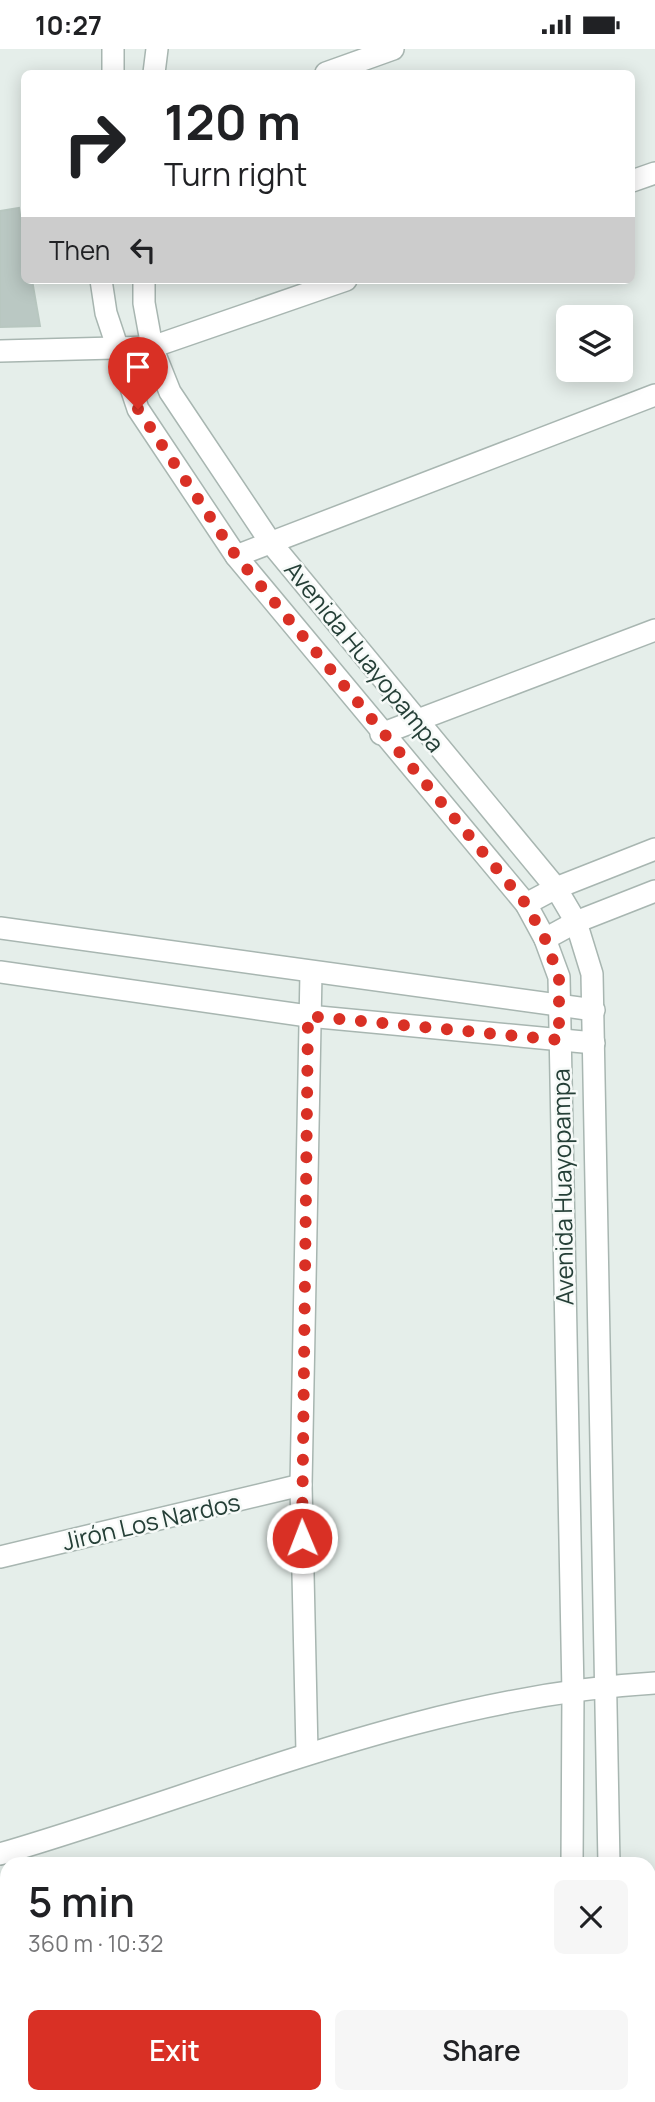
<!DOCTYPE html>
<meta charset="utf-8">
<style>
:root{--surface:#fff;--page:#f6f6f6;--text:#202124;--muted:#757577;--accent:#d93025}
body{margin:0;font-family:Manrope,sans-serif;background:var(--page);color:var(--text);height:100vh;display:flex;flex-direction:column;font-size:26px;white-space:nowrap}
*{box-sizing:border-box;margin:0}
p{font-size:23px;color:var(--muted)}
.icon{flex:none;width:38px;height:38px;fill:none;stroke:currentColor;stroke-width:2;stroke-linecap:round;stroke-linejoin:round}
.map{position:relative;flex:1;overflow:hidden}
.sheet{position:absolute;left:0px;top:1808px;width:656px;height:247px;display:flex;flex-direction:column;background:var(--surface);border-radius:21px 21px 0 0;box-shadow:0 4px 18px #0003}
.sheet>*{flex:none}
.guide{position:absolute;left:21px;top:21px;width:614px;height:214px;border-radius:10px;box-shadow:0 4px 18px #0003;background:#fff;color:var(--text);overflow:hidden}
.tools{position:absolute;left:556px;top:256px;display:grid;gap:14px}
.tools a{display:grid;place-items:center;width:77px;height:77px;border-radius:10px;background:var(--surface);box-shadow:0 4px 18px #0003;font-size:35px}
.pin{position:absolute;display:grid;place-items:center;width:60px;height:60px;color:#fff;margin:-72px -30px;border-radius:50% 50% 50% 0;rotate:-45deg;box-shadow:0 0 7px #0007}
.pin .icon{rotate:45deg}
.me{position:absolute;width:77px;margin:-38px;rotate:359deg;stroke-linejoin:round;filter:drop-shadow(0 0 5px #0008)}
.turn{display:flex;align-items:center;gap:24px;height:147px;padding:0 28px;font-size:32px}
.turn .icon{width:91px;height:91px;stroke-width:2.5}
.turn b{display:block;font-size:49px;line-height:60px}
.then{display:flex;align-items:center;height:66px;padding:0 28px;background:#0003;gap:14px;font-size:26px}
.round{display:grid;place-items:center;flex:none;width:74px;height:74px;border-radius:10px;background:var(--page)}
.overview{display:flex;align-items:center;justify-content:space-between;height:119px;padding:0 28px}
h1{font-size:42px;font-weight:600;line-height:52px}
.cta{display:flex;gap:14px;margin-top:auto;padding:14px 28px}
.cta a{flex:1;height:80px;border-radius:10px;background:var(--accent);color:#fff;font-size:28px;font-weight:600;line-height:80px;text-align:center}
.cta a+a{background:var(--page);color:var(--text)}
.status{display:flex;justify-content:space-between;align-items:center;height:49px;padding:0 35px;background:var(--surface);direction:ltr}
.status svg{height:19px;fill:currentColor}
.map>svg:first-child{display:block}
.building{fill:#bac8c3;stroke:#b8c7c0;stroke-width:2}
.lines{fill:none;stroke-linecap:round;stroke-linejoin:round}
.minor-casing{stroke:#a8b6b1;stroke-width:24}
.highway-casing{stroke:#c2c9c7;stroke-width:24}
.minor{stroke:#fff;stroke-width:21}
.highway{stroke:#326a5d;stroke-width:21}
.route{stroke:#d93025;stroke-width:12;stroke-dasharray:0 21.6}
.labels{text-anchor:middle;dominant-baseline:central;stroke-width:5;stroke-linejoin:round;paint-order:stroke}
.street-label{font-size:24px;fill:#253f37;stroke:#f6faf8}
</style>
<div class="status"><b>10:27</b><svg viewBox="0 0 49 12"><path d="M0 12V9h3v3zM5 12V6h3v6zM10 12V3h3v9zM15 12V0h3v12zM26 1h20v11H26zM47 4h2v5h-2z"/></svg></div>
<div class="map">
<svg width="655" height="2053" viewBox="0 0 655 2053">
<rect width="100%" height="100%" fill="#e5eeea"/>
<polygon class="building" points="19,159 24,192 24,231 32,231 40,277 0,278 0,162"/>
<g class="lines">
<g class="minor-casing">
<g id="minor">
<polyline points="113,24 113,0"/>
<polyline points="154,24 157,0"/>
<polyline points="326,24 393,0"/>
<polyline points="632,132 655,124"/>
<polyline points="101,231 106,264 138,360 236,507 526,855 545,890 559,928 573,1644 572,1815"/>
<polyline points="144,231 144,254 152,298 170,343 271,494 556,839 576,873 592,925 609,1815"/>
<polyline points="0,302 152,298 346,231"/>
<polyline points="236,507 655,346"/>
<polyline points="381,685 655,581"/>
<polyline points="526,855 556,839 655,800"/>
<polyline points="0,879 594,961"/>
<polyline points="545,890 576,873 655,842"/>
<polyline points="0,923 308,967 594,994"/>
<polyline points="0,1508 301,1436"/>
<polyline points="307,1703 301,1436 311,924"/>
<path d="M0 1805C216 1742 427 1647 655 1634"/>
<polyline points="0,1856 7,1858"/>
<polyline points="0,1958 7,2002"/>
<polyline points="11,2048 12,2053"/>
<polyline points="356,2048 406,2053"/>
<polyline points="613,2048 613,2053"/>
<polyline points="566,2053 566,2048"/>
</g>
</g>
<g class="highway-casing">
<g id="highway">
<polyline points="0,1945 7,1945"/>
<polyline points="649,2004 655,2004"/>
</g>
</g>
<use href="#minor" class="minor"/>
<use href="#highway" class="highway"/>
</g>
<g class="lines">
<polyline class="route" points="138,360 236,507 526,855 545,890 559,928 559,991 308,967 302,1489"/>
</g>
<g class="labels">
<g class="street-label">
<text transform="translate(365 607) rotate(51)">Avenida Huayopampa</text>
<text transform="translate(562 1138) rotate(-91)">Avenida Huayopampa</text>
<text transform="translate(151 1472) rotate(-13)">Jirón Los Nardos</text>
</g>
</g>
</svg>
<div class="tools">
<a><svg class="icon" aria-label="layers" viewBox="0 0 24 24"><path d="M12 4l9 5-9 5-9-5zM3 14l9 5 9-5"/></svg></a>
</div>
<div class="pin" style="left:138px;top:360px;background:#d93025"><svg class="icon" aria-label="arrive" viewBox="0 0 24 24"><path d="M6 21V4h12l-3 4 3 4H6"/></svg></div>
<svg class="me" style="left:302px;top:1489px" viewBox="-20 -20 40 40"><circle r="17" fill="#d93025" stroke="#fff" stroke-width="3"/><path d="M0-11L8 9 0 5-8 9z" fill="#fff"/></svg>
<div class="guide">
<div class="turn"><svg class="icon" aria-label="right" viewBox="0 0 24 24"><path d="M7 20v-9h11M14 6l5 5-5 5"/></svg><div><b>120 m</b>Turn right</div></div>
<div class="then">Then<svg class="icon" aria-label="left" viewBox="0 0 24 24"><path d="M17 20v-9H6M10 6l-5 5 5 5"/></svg></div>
</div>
<section class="sheet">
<div class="overview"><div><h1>5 min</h1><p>360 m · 10:32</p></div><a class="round"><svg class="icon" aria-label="close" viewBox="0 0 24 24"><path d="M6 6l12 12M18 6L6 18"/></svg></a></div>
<div class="cta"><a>Exit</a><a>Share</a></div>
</section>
</div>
